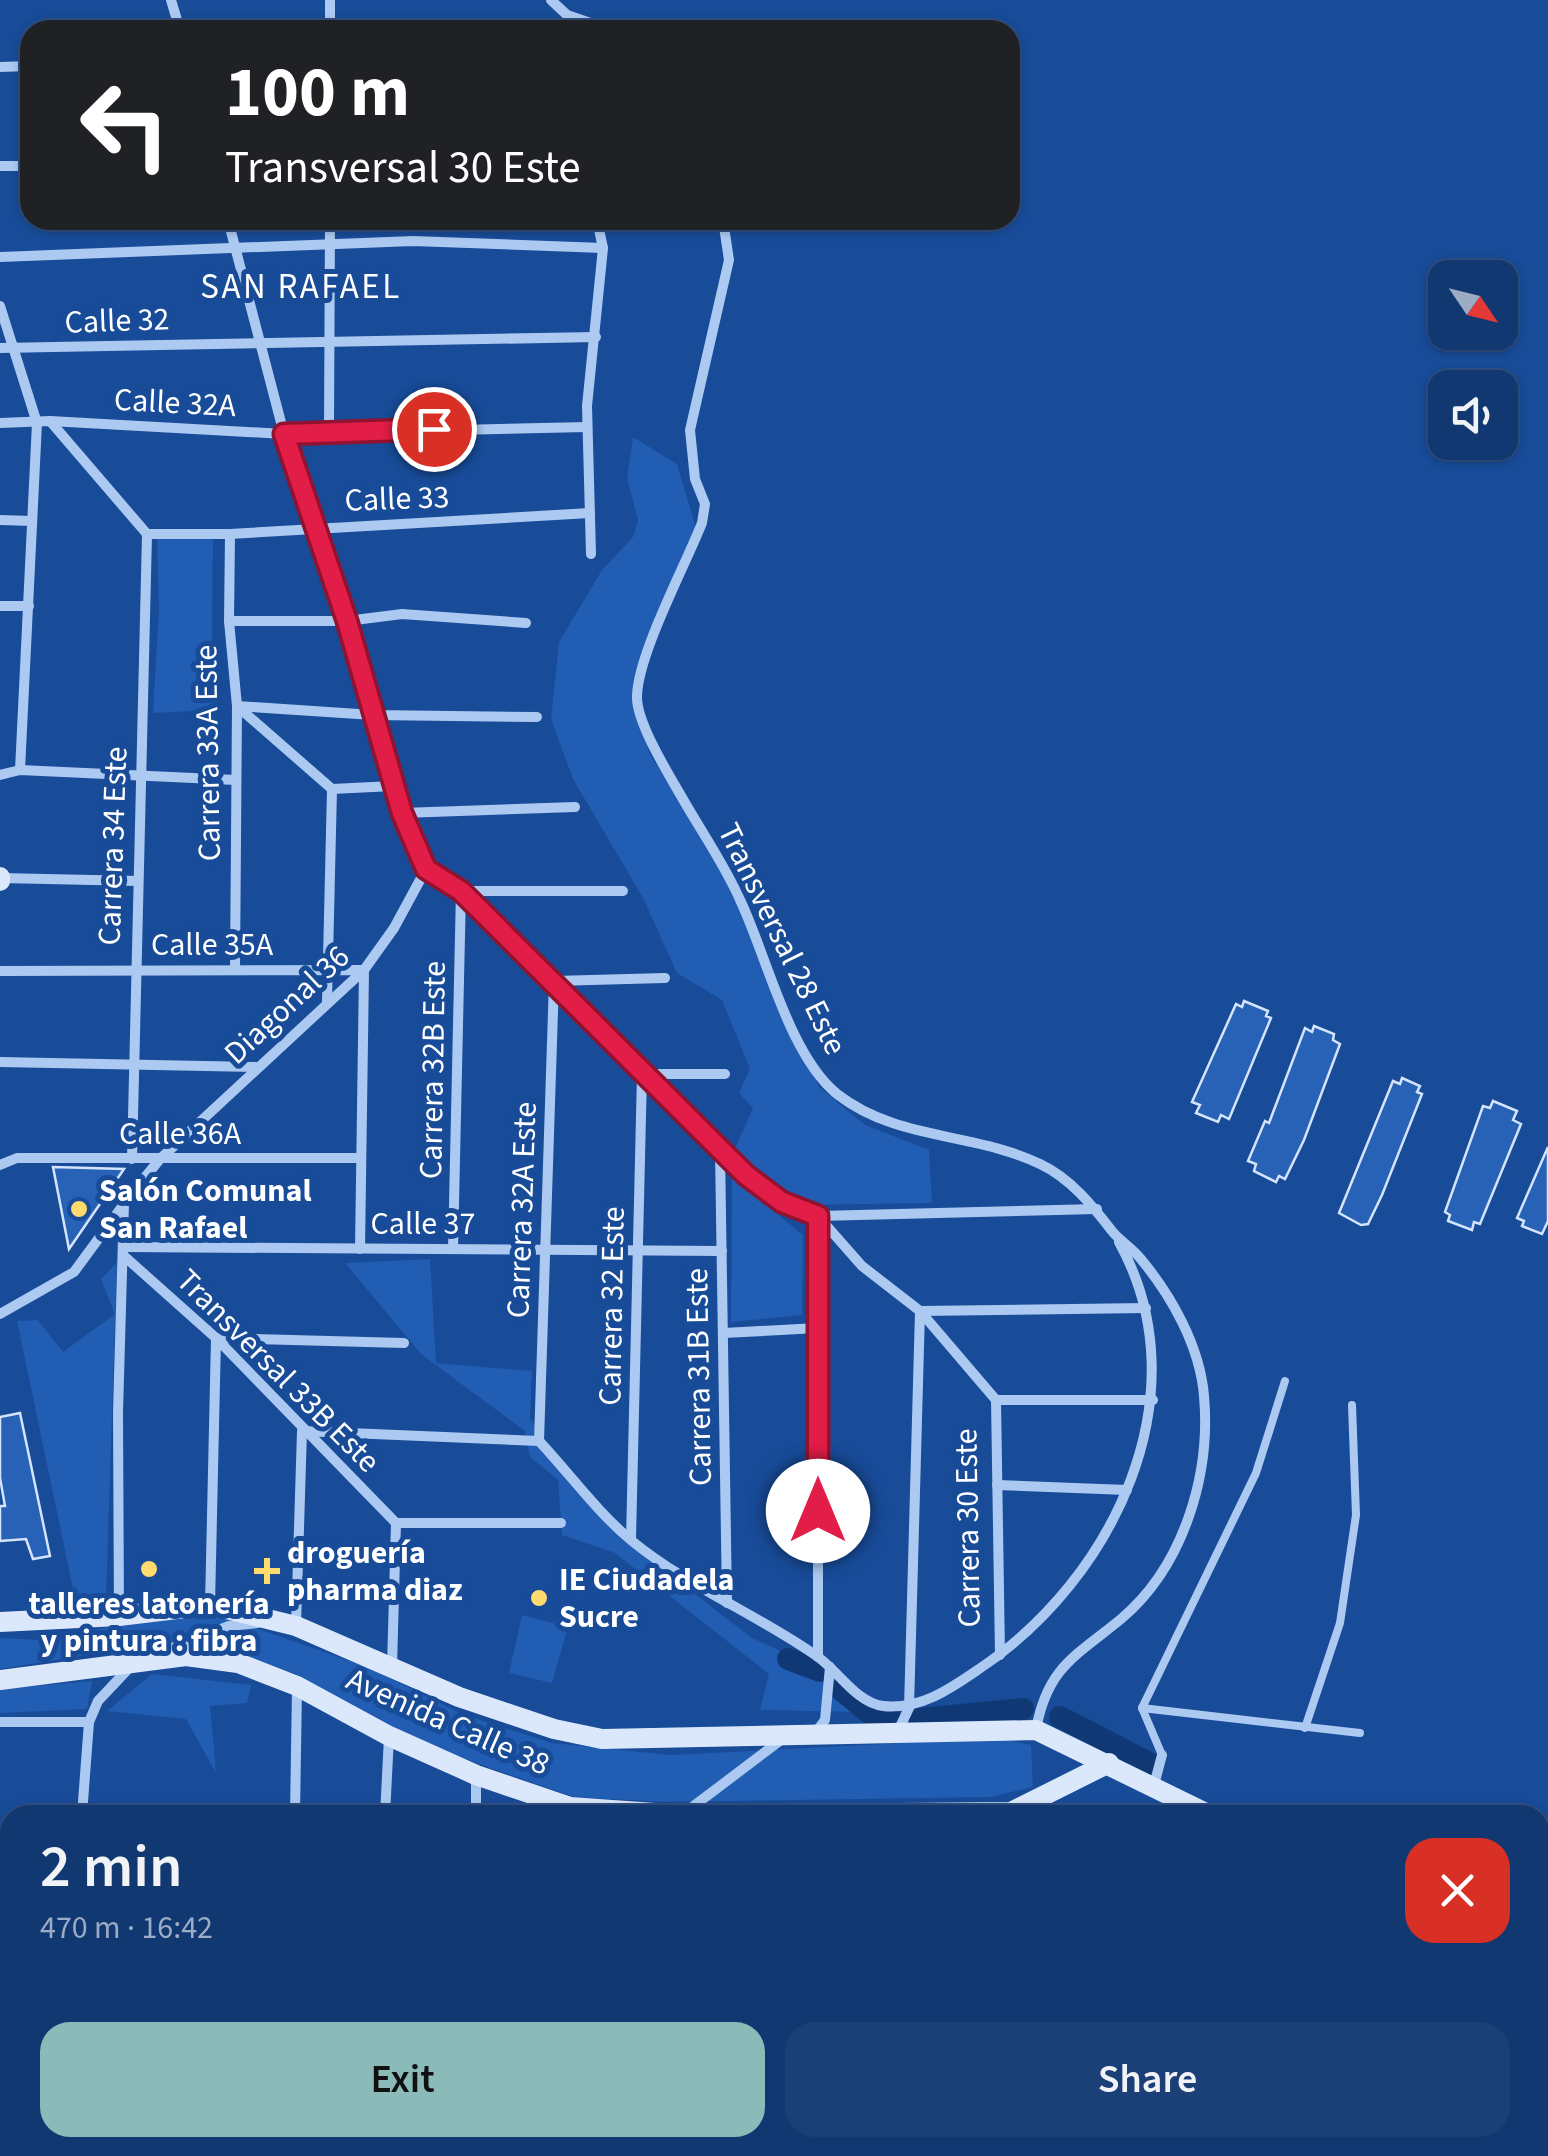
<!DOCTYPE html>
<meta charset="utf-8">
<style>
:root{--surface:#123872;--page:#1b3f77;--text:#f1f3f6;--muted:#9cacc4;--line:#315284;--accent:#8bbbb9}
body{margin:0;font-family:"Source Sans 3",sans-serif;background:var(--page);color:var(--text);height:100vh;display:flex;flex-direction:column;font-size:38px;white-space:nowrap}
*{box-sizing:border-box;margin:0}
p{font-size:32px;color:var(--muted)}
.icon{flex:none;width:55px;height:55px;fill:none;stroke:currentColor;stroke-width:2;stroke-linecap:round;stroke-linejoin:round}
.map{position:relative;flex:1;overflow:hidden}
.sheet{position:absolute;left:0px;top:1805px;width:1550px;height:352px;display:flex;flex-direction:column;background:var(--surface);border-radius:30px 30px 0 0;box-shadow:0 2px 8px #0004,0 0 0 2px var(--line)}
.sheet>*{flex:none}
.hud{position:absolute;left:20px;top:20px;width:1000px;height:210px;border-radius:30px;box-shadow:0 2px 8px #0004,0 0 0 2px var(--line);background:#202124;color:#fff;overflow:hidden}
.needle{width:65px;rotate:125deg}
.buttons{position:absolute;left:1428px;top:260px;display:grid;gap:20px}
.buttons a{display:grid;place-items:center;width:90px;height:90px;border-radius:20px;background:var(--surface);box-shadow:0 2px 8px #0004,0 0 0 2px var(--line);font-size:50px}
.pin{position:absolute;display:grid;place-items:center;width:85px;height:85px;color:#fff;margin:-42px;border:5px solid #fff;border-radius:50%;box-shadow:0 2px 10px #0007}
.me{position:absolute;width:110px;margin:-55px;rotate:0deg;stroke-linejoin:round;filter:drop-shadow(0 0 8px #0008)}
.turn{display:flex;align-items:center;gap:35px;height:210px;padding:0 40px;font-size:45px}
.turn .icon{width:130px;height:130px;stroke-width:2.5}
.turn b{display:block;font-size:70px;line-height:85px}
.round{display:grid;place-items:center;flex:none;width:105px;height:105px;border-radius:30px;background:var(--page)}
.head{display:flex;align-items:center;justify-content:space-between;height:170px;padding:0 40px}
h1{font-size:60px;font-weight:600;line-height:75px}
.action{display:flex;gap:20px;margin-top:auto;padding:20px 40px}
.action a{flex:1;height:115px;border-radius:30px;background:var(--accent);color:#111;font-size:40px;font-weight:600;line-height:115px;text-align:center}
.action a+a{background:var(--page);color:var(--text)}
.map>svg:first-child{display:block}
.green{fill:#215db2}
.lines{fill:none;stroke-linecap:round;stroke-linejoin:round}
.canal{stroke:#103875;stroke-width:22}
.building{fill:#2762b6;stroke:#d4e4fc;stroke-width:2.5}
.lane{stroke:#acc9f1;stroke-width:8}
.street{stroke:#acc9f1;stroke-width:10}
.secondary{stroke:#dbe8fc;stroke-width:20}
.route-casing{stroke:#92132f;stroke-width:25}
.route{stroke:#e11d48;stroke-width:18}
.poi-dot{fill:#ffda6c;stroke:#184b98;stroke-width:4}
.labels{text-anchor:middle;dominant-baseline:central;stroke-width:10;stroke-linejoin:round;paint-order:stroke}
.street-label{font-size:32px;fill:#fff;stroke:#184b98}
.poi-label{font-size:32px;font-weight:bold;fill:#fff;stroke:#184b98;text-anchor:start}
.neighbourhood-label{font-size:35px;letter-spacing:2.5px;fill:#fff;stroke:#184b98}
</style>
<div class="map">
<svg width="1548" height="2156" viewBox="0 0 1548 2156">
<rect width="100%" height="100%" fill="#184b98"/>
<g class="green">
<polygon points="633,437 677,464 697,531 633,695 650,754 726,879 819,1087 865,1125 929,1150 932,1203 803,1205 772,1191 735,1148 753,1108 739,1093 750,1069 722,1000 677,973 643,898 573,779 551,719 559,642 602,570 633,537 638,520 627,478"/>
<polygon points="213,537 211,710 153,713 159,609 157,539"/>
<polygon points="732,1176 803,1235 802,1315 731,1322"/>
<polygon points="430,1259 436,1363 532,1371 530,1418 571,1485 635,1548 752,1638 802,1661 858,1712 760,1710 769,1674 615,1553 562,1535 558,1480 530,1457 525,1431 421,1354 345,1263"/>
<polygon points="117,1262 106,1600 76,1603 17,1321 38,1320 63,1352 115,1314 101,1279"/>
<polygon points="219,1615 369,1668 464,1715 552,1743 671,1755 998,1738 1031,1745 1033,1787 990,1797 663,1802 574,1797 422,1744 294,1673 216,1651 143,1646 0,1669 0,1638 43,1640 123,1624"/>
<polygon points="522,1615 568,1627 552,1683 509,1673"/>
<polygon points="152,1674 251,1685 247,1703 210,1706 216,1773 186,1719 107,1711"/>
<polygon points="92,1681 87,1709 0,1713 0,1689"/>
<rect x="72" y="2148" width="77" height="8"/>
<polygon points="830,2148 1473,2148 1548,2156 803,2156"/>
</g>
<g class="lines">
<g class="canal">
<polyline points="788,1659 820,1671"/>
<polyline points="841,1690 873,1716 891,1720"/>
<polyline points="1060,1717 1151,1764"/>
<polyline points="920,1719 1023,1709"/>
<polyline points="1540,1969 1548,1966"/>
</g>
</g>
<g class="building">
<polygon points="1244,1001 1268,1011 1266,1016 1271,1018 1229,1119 1221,1115 1218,1122 1196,1113 1200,1105 1192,1102 1236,1004 1242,1007"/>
<polygon points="1314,1026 1334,1034 1333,1040 1340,1044 1304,1140 1285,1179 1279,1176 1276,1182 1254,1171 1256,1164 1248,1161 1265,1121 1269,1123 1305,1028 1312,1032"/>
<polygon points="1402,1078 1420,1086 1417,1092 1422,1094 1382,1195 1368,1224 1361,1225 1339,1213 1393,1081 1400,1084"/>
<polygon points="1493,1101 1517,1111 1513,1120 1521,1124 1480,1224 1474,1222 1472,1230 1448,1221 1450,1215 1445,1212 1483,1106 1490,1108"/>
<polygon points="1548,1147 1548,1221 1542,1234 1522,1226 1524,1221 1517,1218"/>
<polygon points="53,1167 124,1169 69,1249"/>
<polygon points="20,1413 50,1556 33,1559 26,1539 0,1541 0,1506 5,1506 0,1478 0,1417"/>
</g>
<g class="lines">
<g class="lane">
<polyline points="1142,1708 1360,1733"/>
<polyline points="1305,1728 1340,1623 1356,1515 1352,1405"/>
<polyline points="1162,1755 1142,1708 1256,1473 1285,1381"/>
</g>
<g class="street">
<polyline points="171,0 180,30"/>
<polyline points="330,0 330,30"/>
<polyline points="551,0 567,15 569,30"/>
<polyline points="567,15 611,30"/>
<polyline points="0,67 30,66"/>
<polyline points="0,166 30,166"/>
<polyline points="228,220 284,434 347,621 402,813 426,869 461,891 746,1175 782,1202 818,1216 862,1266 920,1311 996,1400"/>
<path d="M723 220 729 260 690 430 695 479 705 504 702 523C685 566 638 654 637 696 636 723 671 778 684 801 703 834 726 867 741 902 767 957 789 1055 837 1094 897 1141 974 1132 1040 1164 1070 1178 1092 1205 1112 1231 1120 1241 1132 1248 1140 1258 1171 1295 1200 1346 1204 1396 1211 1474 1184 1566 1121 1619 1076 1656 1047 1667 1036 1730"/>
<polyline points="0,257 413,241 603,248"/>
<polyline points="0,306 37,423 20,770"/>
<polyline points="0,348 596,337"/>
<polyline points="50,421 147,534"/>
<polyline points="0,423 50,421 284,434 587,427"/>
<polyline points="329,430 330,220"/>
<polyline points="0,520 32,521"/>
<polyline points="147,534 230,534 590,513"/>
<polyline points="230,534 229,621 237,706 235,970"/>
<polyline points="591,554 587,406 603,248 597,220"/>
<polyline points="0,606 29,606"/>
<polyline points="229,621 347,621 402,614 526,623"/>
<polyline points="237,706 373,715 537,717"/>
<polyline points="238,707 332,789"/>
<polyline points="0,775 20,770 236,780"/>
<polyline points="332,789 393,786"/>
<polyline points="402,813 575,807"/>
<polyline points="0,878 138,881"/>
<polyline points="0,971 364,970 360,1249"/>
<polyline points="327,1001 332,789"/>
<polyline points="0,1062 256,1067"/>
<polyline points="720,1150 727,1603"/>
<polyline points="132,1159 147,534"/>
<polyline points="0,1165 17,1158 361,1158"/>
<polyline points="818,1216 1097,1209"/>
<polyline points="124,1247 722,1251"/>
<polyline points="453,1249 461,891 623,891"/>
<polyline points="124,1256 216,1338 396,1523"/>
<polyline points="0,1314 74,1272 124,1204"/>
<polyline points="724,1333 818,1328"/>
<polyline points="996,1400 1000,1655"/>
<polyline points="996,1400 1153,1400"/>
<path d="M539 1441C569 1473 598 1513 632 1541 688 1587 759 1615 818 1657 839 1672 857 1703 883 1706 920 1710 950 1689 979 1669 1114 1579 1203 1394 1119 1242"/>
<polyline points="539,1441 554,981 665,978"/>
<polyline points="997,1485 1127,1490"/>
<polyline points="396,1523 561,1523"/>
<polyline points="631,1539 642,1074 725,1074"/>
<polyline points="210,1605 216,1338 404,1343"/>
<polyline points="119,1616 118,1412 124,1203 160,1159 364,970 394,928 426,869"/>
<polyline points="296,1625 302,1431 539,1441"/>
<polyline points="164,1651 229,1626 257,1623"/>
<polyline points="818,1657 818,1218"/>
<polyline points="392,1667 396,1523"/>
<polyline points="0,1722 89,1722"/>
<polyline points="898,1731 909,1708 920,1311 1146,1308"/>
<polyline points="816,1732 825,1720 830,1667"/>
<polyline points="1154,1785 1162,1755"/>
<polyline points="687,1811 781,1740"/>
<polyline points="82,1814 105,1815"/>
<polyline points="82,1815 89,1722 98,1701 131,1666"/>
<polyline points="295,1815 297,1687"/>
<polyline points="385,1815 389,1737"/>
<polyline points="476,1815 476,1776"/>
<polyline points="0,2002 10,2002"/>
<polyline points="501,2148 511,2156"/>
<polyline points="65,2156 66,2148"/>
<polyline points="156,2156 156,2148"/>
<polyline points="560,2156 560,2148"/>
<polyline points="659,2156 660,2148"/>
</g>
<g class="secondary">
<polyline points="0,877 0,881"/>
<polyline points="0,1622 119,1616 210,1605 296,1626 459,1697 554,1729 602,1739 1036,1730 1210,1815"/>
<polyline points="0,1680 186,1656 238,1663 297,1686 389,1736 476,1775 570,1807 683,1815 1011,1812 1109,1763"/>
<polyline points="1540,1985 1548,1983"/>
<polyline points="740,2156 769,2148"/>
</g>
</g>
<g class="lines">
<g class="route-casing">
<polyline id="route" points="434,429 284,434 347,621 402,813 426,869 461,891 746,1175 782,1202 818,1216 818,1511"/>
</g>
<use href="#route" class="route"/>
</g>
<g class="poi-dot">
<circle cx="79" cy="1209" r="10"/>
<circle cx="149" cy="1569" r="10"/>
<path d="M262 1556h10v10h10v10h-10v10h-10v-10h-10v-10h10z"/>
<circle cx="539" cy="1598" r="10"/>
</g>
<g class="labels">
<g class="street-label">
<text transform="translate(117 321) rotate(-2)">Calle 32</text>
<text transform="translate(175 403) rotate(3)">Calle 32A</text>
<text transform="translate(397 499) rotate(-2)">Calle 33</text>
<text transform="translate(208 753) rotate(-91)">Carrera 33A Este</text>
<text transform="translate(113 846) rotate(-88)">Carrera 34 Este</text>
<text transform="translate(782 939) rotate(64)">Transversal 28 Este</text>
<text x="212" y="945">Calle 35A</text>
<text transform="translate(287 1005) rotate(-43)">Diagonal 36</text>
<text transform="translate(433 1070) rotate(-89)">Carrera 32B Este</text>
<text x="180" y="1134">Calle 36A</text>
<text transform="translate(522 1210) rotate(-88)">Carrera 32A Este</text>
<text x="423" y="1224">Calle 37</text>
<text transform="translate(612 1306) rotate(-89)">Carrera 32 Este</text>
<text transform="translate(278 1371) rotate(45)">Transversal 33B Este</text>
<text transform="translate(699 1377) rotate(-91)">Carrera 31B Este</text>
<text transform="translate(968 1528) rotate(-91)">Carrera 30 Este</text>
<text transform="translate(448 1722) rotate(24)">Avenida Calle 38</text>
</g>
<g class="poi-label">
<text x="99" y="1191">Salón Comunal<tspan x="99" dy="37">San Rafael</tspan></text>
<text x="287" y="1553">droguería<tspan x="287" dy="37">pharma diaz</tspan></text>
<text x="559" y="1580">IE Ciudadela<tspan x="559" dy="37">Sucre</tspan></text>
<text x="149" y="1604" text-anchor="middle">talleres latonería<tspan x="149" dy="37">y pintura : fibra</tspan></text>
</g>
<g class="neighbourhood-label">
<text x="301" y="287">SAN RAFAEL</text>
</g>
</g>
</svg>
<div class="buttons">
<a><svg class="needle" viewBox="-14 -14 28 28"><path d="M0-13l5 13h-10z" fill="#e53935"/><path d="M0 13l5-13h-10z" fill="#9cacc4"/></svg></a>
<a><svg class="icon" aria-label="sound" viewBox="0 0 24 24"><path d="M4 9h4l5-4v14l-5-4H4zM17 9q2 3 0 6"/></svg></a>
</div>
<div class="pin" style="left:434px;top:429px;background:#d93025"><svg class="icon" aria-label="arrive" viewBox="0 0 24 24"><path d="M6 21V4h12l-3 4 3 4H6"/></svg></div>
<svg class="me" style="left:818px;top:1511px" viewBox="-20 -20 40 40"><circle r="19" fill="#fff"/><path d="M0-13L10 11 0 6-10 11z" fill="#e11d48"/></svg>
<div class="hud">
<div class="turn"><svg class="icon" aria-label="left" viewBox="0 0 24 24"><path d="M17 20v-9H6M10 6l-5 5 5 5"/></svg><div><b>100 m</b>Transversal 30 Este</div></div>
</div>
<section class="sheet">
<div class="head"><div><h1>2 min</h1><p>470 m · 16:42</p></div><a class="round" style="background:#d93025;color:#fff"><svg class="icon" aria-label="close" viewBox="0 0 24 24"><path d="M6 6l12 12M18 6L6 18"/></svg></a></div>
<div class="action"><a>Exit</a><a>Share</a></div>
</section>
</div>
